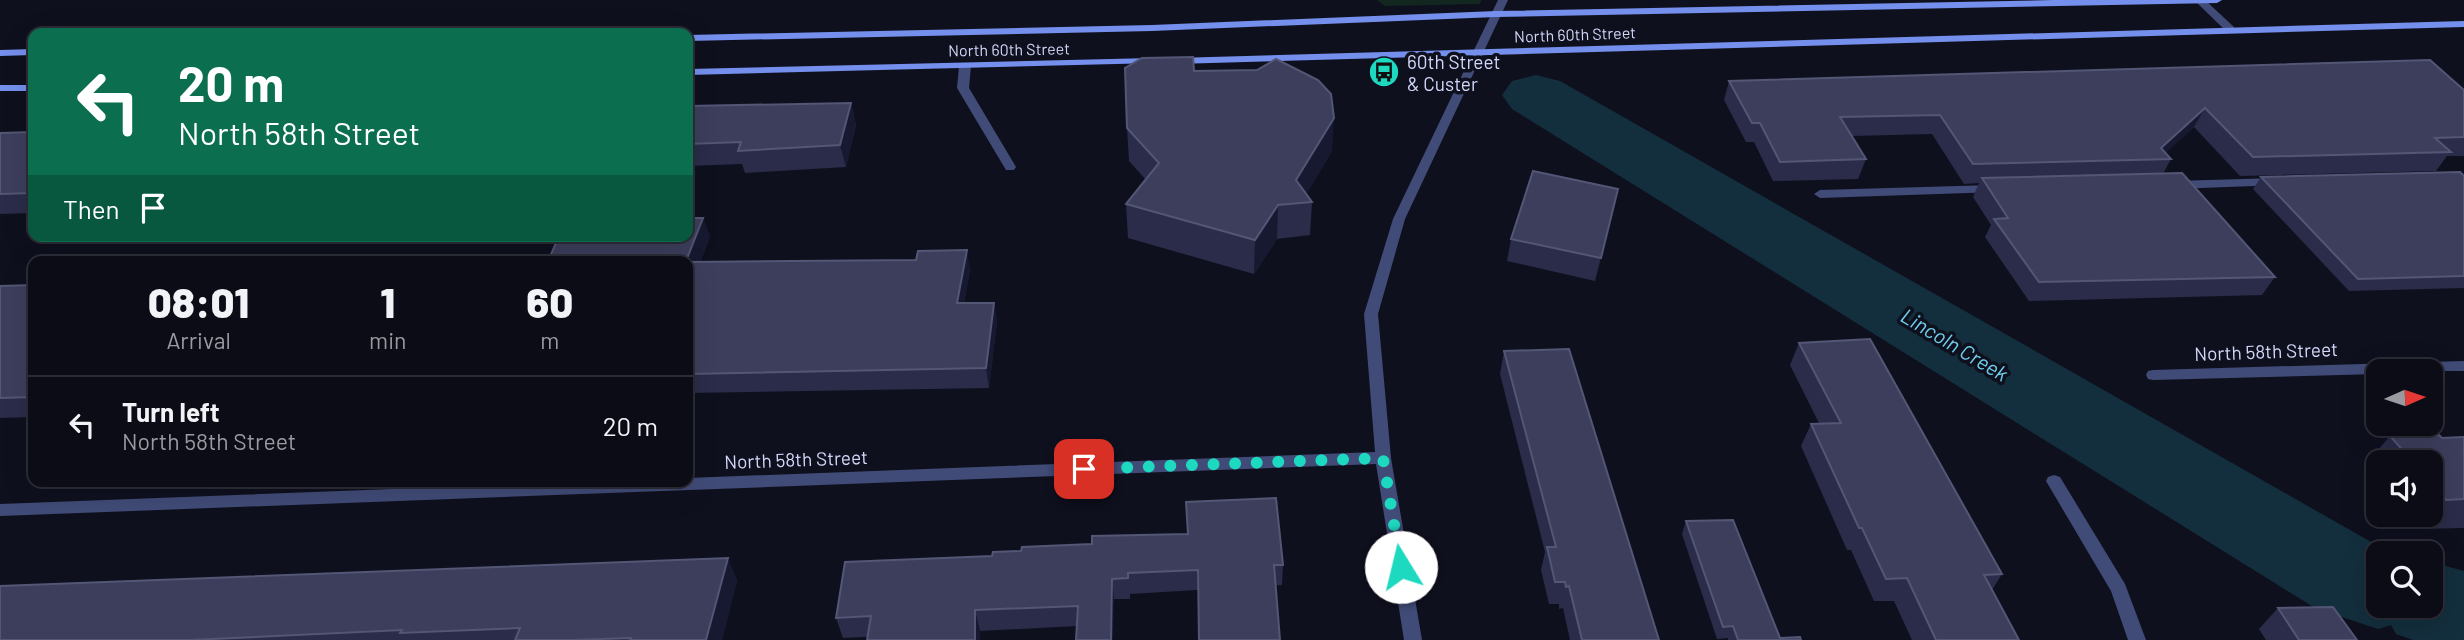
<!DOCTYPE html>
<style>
:root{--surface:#0b0c16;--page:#191a23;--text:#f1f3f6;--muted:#9a9ba1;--line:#2b2c35}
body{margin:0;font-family:Barlow,sans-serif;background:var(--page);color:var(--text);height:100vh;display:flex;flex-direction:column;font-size:26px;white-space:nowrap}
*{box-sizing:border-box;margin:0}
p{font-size:23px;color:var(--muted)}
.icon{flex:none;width:38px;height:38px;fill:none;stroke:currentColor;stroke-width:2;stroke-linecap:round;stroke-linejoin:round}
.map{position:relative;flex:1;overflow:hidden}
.drawer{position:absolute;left:28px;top:256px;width:665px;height:231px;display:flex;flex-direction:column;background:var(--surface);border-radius:14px;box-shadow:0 7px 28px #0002,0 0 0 2px var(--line)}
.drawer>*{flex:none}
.guide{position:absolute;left:28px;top:28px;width:665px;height:214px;border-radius:14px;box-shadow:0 7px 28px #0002,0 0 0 2px var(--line);background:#0b6e4f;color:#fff;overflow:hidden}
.needle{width:46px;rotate:87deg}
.buttons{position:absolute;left:2366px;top:359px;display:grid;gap:14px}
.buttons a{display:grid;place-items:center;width:77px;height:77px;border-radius:14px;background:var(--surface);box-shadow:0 7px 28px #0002,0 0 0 2px var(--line);font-size:35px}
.pin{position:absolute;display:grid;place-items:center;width:60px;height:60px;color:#fff;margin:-30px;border-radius:14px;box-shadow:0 4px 10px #0006}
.me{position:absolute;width:77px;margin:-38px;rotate:351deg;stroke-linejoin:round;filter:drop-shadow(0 0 5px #0008)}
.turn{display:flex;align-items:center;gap:24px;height:147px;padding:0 35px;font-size:32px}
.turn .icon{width:91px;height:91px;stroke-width:2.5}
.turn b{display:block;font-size:49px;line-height:60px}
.then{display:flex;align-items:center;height:66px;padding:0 35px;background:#0003;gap:14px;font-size:26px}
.eta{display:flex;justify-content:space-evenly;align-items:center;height:119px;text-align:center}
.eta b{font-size:42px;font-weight:800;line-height:49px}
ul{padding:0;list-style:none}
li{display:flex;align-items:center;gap:21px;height:98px;padding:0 35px;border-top:2px solid var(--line)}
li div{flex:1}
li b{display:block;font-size:26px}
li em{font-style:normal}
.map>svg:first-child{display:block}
.green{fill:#132721}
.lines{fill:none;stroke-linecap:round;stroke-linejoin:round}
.river{fill:#132e3d;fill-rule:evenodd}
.lane{fill:#404b77;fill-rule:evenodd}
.street{fill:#404b77;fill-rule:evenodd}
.secondary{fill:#758fec;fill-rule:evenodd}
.wall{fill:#2a2c49}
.shaded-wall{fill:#171930}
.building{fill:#3c3e5c;stroke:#535675;stroke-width:2}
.route{stroke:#1dd9bf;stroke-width:12;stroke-dasharray:0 21.6}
.labels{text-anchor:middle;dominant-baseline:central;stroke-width:7;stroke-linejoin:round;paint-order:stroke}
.far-street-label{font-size:16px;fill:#d2d7f9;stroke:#0f101e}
.poi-label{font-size:19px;fill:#d2d7f9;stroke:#0f101e;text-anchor:start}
.street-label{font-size:19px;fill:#d2d7f9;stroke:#0f101e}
.water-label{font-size:21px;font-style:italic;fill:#6dcfeb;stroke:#0f101e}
</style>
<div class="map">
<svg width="2464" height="640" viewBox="0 0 2464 640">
<rect width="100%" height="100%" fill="#0f101e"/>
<polygon class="green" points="1377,0 1482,0 1479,4 1385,6"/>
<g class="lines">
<polygon class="river" points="1536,75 1560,81 2380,547 2396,553 2378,553 2378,606 2431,606 2431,562 2464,571 2464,640 2413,640 2396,634 2391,625 2378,629 2315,608 1512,109 1502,95 1512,81"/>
<g class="lane">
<polygon points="965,63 971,66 969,88 1016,167 1014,170 1006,170 957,88 959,66"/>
<polygon points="2277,178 2283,182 2281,185 2174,189 2168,185 2174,181"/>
<polygon points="1993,185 1999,189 1997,192 1820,198 1814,194 1820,190"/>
</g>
<g class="street">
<polygon points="1498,0 1508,0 1405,219 1378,314 1391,458 1422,640 1404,640 1376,464 0,516 0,504 600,481 688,481 688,478 1375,452 1364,314 1393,219"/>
<polygon points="2194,0 2205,0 2234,27 2234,31 2226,31"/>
<polygon points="2464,361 2464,371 2378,371 2378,374 2153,380 2148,379 2146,375 2148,371 2153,370"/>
<polygon points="2054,475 2060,477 2125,584 2146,640 2128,640 2111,591 2046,481 2048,477"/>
</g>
<g class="secondary">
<polygon points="2053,0 2222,0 2217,3 1496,17 1152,31 688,41 688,35 1152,25 1496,11"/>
<polygon points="2464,21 2464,27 1176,64 1170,61 1176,58"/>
<polygon points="33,49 33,55 0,56 0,50"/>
<polygon points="1152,58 1156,59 1156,63 688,75 688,69"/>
<rect x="0" y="85" width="33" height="6"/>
</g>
</g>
<g class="wall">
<polygon points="1194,71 1332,151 1306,194 1312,202 1310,235 1277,239 1254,274 1128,238 1126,204 1146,180 1129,161 1127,128"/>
<polygon points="1729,81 2464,90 2464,156 2447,156 2436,171 2240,176 2194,127 2165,153 2171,159 2163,174 2275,277 2262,295 2029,301 1985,237 1991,225 1973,197 1979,183 1964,184 1932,134 1852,136 1866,159 1858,179 1773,181 1754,142 1746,142 1724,100"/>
<polygon points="851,103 856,125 846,167 745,173 742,164 688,166 688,106"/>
<polygon points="33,132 33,213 0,214 0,133"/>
<polygon points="2464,176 2464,288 2349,291 2253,189 2261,177"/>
<polygon points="1618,189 1595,281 1507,261 1511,239"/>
<polygon points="703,218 710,237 700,262 970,269 964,303 994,303 997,322 989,388 688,393 688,261 550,261 549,259"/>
<polygon points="33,285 33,417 0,418 0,286"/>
<polygon points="1799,343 2002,574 1992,590 2019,640 1912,640 1894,601 1874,601 1851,550 1847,550 1801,446 1811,424 1819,423 1790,365"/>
<polygon points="1504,351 1659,640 1570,640 1563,608 1559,609 1559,604 1549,604 1541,570 1545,552 1500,374"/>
<polygon points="2390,436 2442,438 2464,437 2464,528 2417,529 2405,514 2431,514 2431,462 2378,462 2378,483 2364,466"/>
<polygon points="1686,521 1780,638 1801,640 1728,640 1728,638 1717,639 1682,534"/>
<polygon points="1092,544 1283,565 1282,585 1130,594 1130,599 1114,599 1077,626 843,638 836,618 992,556 1021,551"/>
<polygon points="737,580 722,640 0,640"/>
<polygon points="2278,608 2357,640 2266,640 2259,629"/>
</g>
<g class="shaded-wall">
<polygon points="851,103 856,125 846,167 840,145"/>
<polygon points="2205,108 2194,127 2158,160 2161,148"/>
<polygon points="1334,118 1332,151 1301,203 1296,180"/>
<polygon points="1278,205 1277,239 1254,274 1255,240"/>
<polygon points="703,218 710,237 692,281 688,269 688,261 686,261"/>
<polygon points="967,250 970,269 961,323 957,303"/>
<polygon points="994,303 997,322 989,388 986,368"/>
<polygon points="728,558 737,580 722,640 706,640"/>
<polygon points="1112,579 1114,599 1113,640 1111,640"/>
<polygon points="975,610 980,630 980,640 975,640"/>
</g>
<g class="building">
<polygon points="1193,57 1194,71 1257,70 1276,59 1318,80 1331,94 1334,118 1296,180 1312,202 1278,205 1255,240 1126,204 1159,163 1127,128 1125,68 1142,58"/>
<polygon points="2430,60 2464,90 2464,137 2435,138 2451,152 2253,157 2205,108 2161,148 2171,159 1973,164 1940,115 1840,117 1866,159 1780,162 1760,123 1752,123 1729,81"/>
<polygon points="851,103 840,145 738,151 741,142 688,144 688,106"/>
<polygon points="33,132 33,193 0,194 0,133"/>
<polygon points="1533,171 1618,189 1601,258 1511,239"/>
<polygon points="2460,172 2464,176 2464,276 2358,279 2261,177"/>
<polygon points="2182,173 2275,277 2039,282 1994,219 2008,218 1982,178"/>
<polygon points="688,218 703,218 686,261 637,261 639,256 549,259 559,236 688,236"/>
<polygon points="967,250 957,303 994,303 986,368 688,374 688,262 916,260 918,251"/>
<polygon points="33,285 33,397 0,398 0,286"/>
<polygon points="1870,339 2002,574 1984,575 2019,640 1936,640 1907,578 1886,579 1862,528 1859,528 1811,424 1841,423 1799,343"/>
<polygon points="1569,349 1659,640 1582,640 1569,586 1566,587 1565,582 1555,582 1547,547 1556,547 1504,351"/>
<polygon points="2439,435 2442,438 2464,437 2464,499 2446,500 2431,482 2431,462 2413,462 2390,436"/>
<polygon points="1276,498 1283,565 1274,565 1280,640 1199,640 1198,570 1128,573 1128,578 1112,579 1111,640 1076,640 1078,606 975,610 975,640 867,640 871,616 836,618 845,562 992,556 993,552 1021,551 1022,547 1092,544 1092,536 1188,534 1186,502"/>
<polygon points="1733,520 1780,638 1800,637 1801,640 1738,640 1733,626 1723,627 1686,521"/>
<polygon points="728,558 706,640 630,640 631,638 573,640 515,640 520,628 400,633 402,630 191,640 0,640 0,586"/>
<polygon points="2333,607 2357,640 2299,640 2278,608"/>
</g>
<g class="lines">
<polyline class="route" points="1084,469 1383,458 1401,567"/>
</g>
<defs>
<g id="bus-disc" transform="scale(1.575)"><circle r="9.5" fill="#1dd9bf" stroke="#0f101e"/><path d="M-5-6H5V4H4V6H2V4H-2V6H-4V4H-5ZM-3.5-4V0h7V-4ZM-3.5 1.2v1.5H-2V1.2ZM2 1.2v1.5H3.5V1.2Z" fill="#111"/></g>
</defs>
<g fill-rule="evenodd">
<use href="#bus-disc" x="1384" y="72"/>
</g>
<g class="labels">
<g class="far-street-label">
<text transform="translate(1575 34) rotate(-2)">North 60th Street</text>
<text transform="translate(1009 49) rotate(-1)">North 60th Street</text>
</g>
<g class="poi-label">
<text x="1407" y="61">60th Street<tspan x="1407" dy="22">&amp; Custer</tspan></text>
</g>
<g class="street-label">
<text transform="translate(2266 351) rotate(-2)">North 58th Street</text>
<text transform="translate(796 459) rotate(-2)">North 58th Street</text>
</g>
<g class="water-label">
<text transform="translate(1955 344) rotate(31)">Lincoln Creek</text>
</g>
</g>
</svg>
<div class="buttons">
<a><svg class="needle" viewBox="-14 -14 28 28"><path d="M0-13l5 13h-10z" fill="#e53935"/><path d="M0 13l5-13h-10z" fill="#9a9ba1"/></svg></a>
<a><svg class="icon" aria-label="sound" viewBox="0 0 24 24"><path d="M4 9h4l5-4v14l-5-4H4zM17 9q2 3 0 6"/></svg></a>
<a><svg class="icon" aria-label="search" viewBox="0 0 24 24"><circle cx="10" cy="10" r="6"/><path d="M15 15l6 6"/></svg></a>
</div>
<div class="pin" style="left:1084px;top:469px;background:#d93025"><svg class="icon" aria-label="arrive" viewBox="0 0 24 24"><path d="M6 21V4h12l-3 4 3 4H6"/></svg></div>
<svg class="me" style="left:1401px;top:567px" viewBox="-20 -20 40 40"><circle r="19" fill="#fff"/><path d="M0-13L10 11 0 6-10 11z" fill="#1dd9bf"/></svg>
<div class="guide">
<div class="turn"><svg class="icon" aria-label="left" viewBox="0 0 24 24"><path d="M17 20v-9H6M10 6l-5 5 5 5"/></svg><div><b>20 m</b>North 58th Street</div></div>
<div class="then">Then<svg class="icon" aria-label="arrive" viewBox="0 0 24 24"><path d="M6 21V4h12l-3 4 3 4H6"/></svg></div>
</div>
<section class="drawer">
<div class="eta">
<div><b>08:01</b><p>Arrival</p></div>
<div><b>1</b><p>min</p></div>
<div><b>60</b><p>m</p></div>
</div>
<ul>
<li><svg class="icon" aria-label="left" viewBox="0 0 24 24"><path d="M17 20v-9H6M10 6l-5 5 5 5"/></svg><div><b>Turn left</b><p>North 58th Street</p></div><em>20 m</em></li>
</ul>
</section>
</div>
